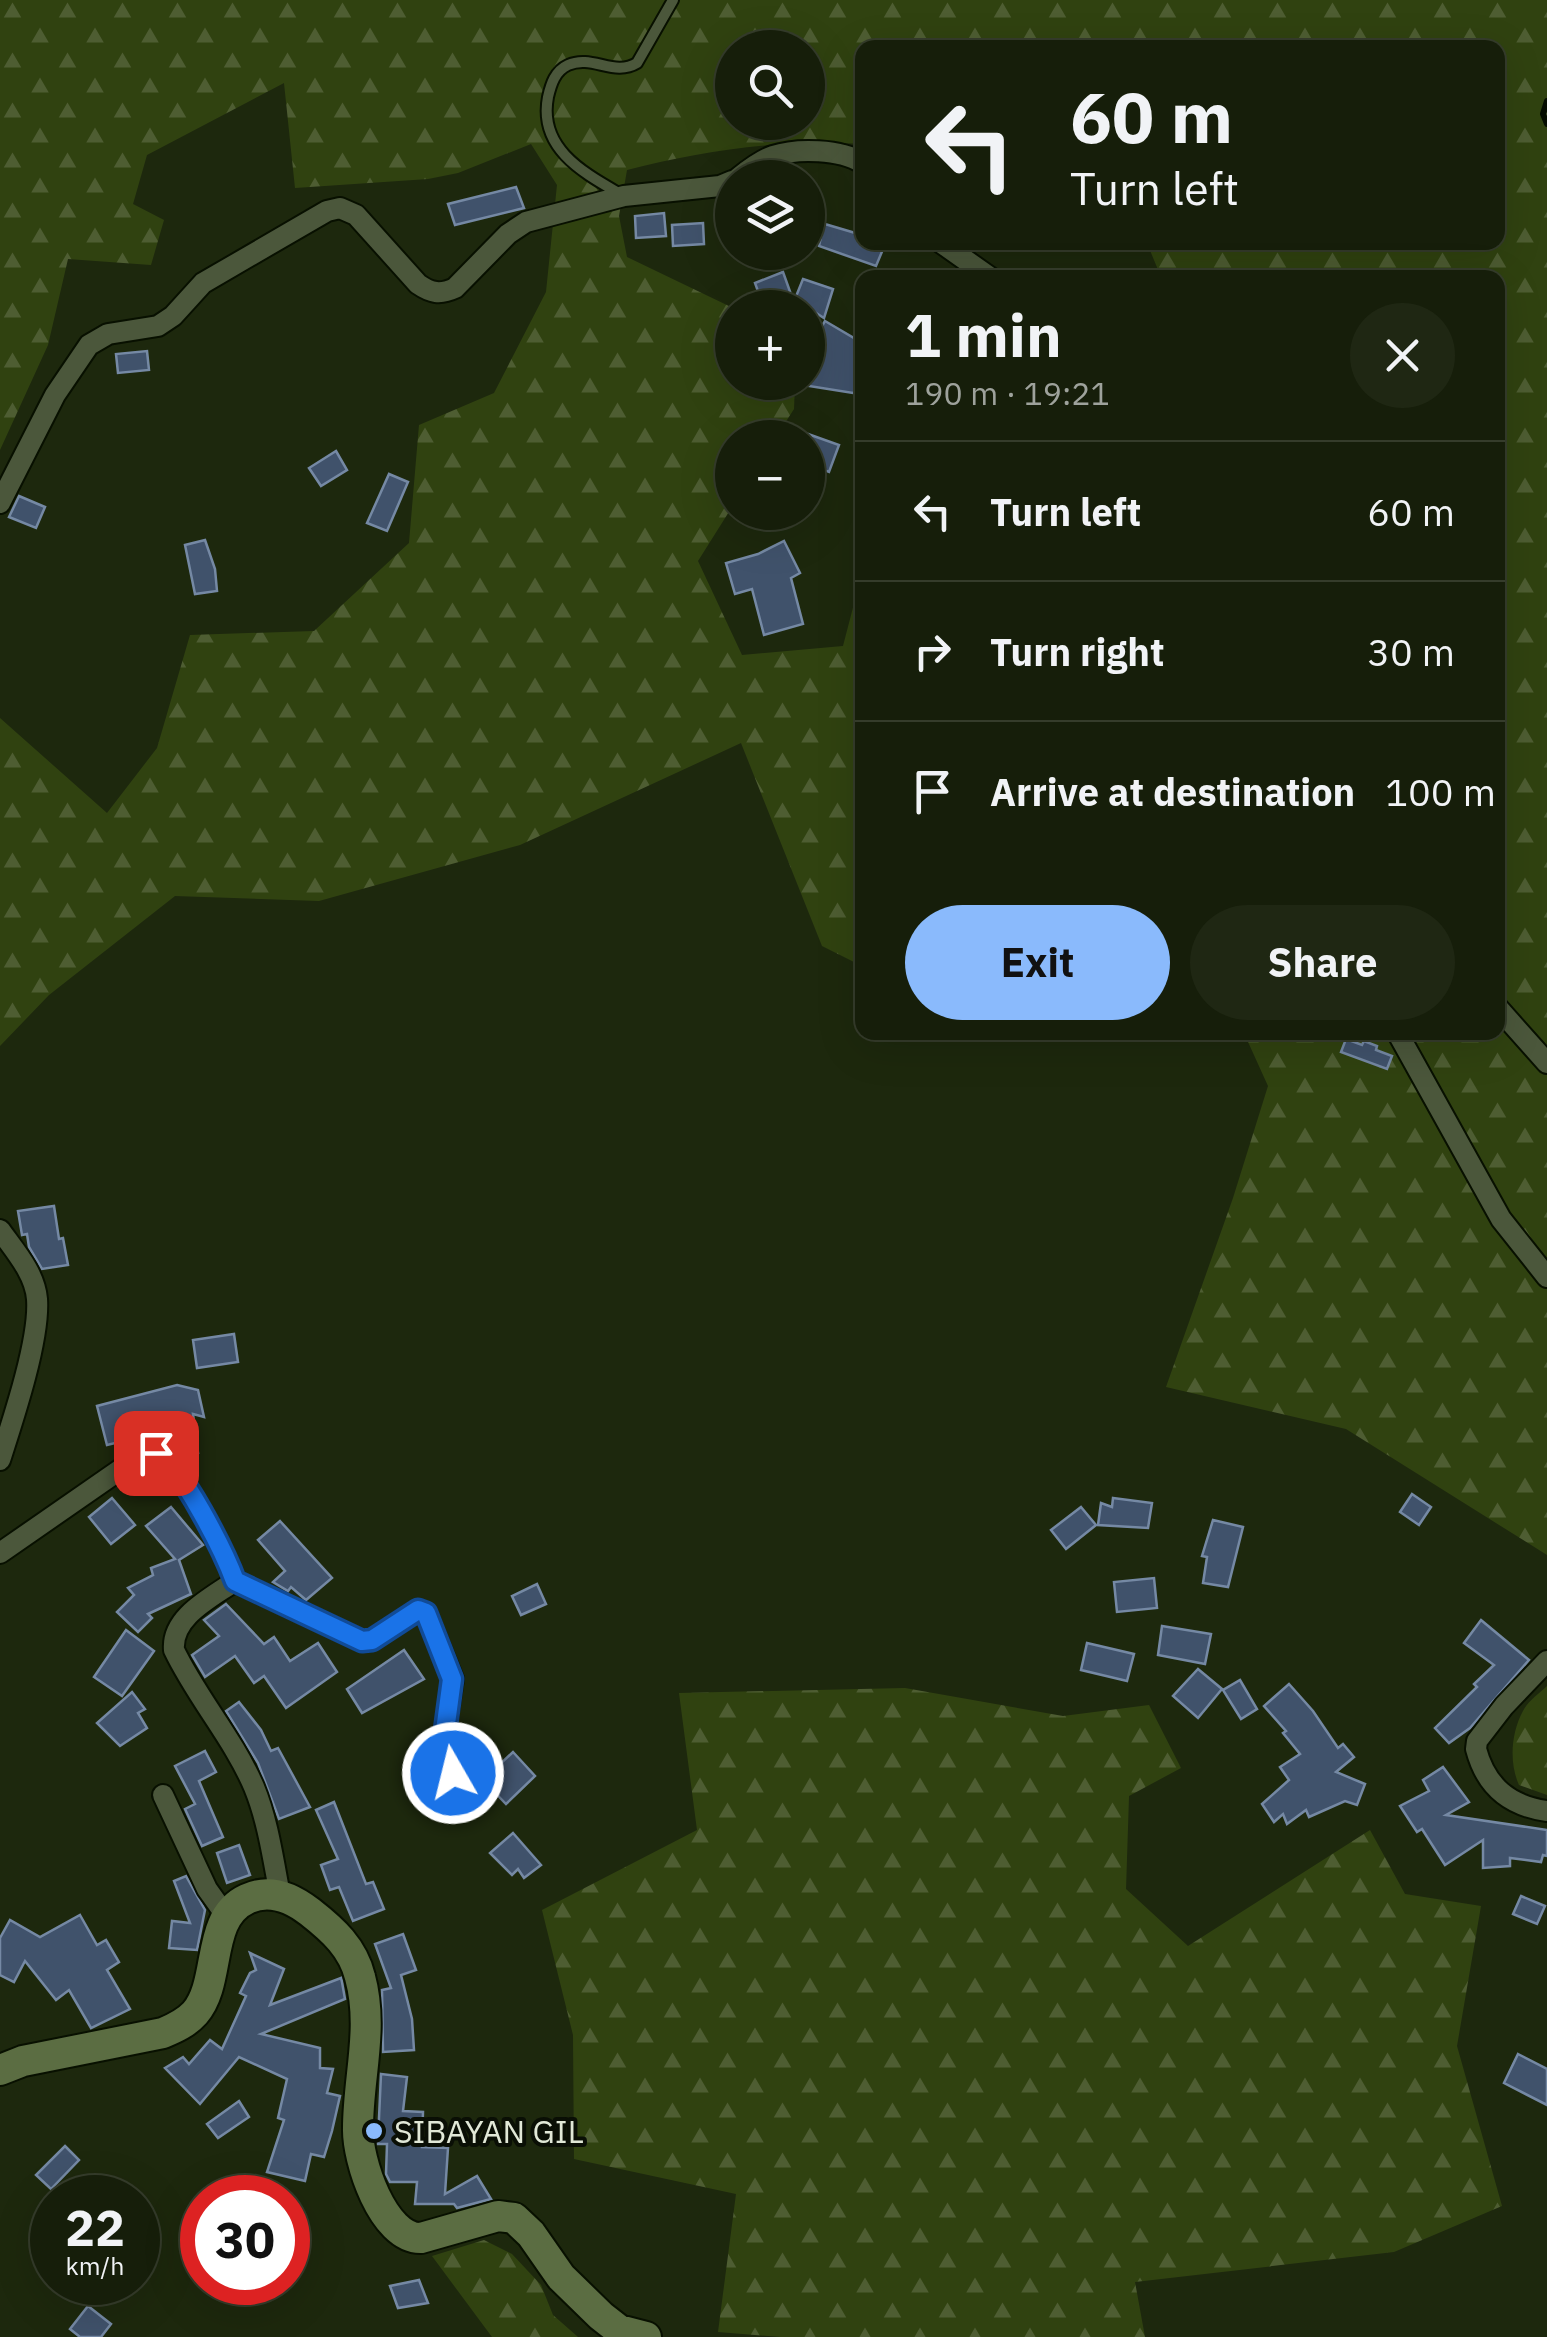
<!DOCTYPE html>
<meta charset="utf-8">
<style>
:root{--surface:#161e0a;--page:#1f2713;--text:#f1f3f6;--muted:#9ea29c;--line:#353c2b;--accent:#8abafc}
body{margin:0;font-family:"IBM Plex Sans",sans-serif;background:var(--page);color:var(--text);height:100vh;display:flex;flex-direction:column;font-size:38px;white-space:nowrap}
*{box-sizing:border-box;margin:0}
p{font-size:32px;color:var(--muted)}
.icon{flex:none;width:55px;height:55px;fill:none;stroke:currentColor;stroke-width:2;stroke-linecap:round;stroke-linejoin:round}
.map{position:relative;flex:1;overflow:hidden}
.details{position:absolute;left:855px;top:270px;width:650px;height:770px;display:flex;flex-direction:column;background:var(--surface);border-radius:20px;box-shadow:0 10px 40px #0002,0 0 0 2px var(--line)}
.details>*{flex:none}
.banner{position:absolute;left:855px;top:40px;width:650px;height:210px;border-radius:20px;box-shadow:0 10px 40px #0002,0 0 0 2px var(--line);background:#161e0a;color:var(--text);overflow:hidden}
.buttons{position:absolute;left:715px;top:30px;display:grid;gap:20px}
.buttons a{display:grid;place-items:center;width:110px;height:110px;border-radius:50%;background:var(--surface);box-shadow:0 10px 40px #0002,0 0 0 2px var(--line);font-size:50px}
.speed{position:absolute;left:30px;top:2175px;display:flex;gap:20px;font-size:50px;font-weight:700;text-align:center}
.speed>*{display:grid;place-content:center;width:130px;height:130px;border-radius:50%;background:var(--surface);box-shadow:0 10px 40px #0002,0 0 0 2px var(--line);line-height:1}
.speed small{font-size:25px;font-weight:400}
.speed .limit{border:15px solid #d22;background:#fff;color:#111}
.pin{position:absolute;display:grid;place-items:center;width:85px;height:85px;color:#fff;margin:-42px;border-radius:20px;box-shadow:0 5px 15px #0006}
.me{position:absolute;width:110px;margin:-55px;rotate:352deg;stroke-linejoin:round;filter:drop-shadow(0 0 8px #0008)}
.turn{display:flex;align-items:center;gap:35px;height:210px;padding:0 50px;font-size:45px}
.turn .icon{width:130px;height:130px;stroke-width:2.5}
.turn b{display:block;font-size:70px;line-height:85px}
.round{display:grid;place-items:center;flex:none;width:105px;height:105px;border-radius:52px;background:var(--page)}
.head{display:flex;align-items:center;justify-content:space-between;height:170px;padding:0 50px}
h1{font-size:60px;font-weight:800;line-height:75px}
.cta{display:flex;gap:20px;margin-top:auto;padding:20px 50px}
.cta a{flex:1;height:115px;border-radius:60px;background:var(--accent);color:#111;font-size:40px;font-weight:800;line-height:115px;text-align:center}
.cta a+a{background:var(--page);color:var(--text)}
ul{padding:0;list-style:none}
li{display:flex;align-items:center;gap:30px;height:140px;padding:0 50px;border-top:2px solid var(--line)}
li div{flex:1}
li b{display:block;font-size:38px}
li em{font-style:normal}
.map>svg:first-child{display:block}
.forest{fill:url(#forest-firs);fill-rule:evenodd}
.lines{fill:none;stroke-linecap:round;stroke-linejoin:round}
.stream{stroke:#050d00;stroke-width:6}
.building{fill:#40526b;stroke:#7589a4;stroke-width:2.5}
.lane-casing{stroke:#081000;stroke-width:14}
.street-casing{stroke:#081000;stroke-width:24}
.secondary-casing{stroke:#081000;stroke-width:34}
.lane{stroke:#4b573b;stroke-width:10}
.street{stroke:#4b573b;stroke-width:20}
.secondary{stroke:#5b6d42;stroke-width:30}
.route-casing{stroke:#114b97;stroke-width:25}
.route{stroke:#1a73e8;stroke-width:18}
.poi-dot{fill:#8abafc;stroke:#0a0f05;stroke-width:4}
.labels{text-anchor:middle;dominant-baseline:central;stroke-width:8;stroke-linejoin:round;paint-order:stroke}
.poi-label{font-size:32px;fill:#e1e8d7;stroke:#0a0f05;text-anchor:start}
</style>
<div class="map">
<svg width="1547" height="2337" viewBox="0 0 1547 2337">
<defs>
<pattern id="forest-firs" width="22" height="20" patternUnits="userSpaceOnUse" patternTransform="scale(2.5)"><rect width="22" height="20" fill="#304210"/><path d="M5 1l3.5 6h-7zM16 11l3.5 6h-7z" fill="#4e5d32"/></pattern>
</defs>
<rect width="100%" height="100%" fill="#1d280d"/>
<g class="forest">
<path d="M0 0H1547V1555L1346 1429 1166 1387 1233 1198 1268 1086 1244 1033 1498 1032V278L1161 277 1147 243 1498 242V48H862V144C782 139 705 150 627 170L619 216 627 257 733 308 732 382 795 383 794 409 776 437 732 438V507L698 561 742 655 843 646 862 573V966L822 946 741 743 520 845 319 901 175 896 49 995 0 1046V718L107 813 157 748 190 635 314 631 409 543 419 425 494 393 546 292 557 185 531 144 458 173 428 179 295 188 284 83 147 155 133 204 164 220 151 265 68 259 48 345 0 450ZM732 48H808V122H732Z"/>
<path d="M1547 1686V1795L1519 1785C1509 1763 1511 1733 1523 1711 1528 1701 1540 1693 1547 1686Z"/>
<polygon points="905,1688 1063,1716 1149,1705 1181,1768 1129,1796 1126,1889 1188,1946 1370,1830 1405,1894 1481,1906 1457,2046 1502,2206 1394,2252 1135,2282 1145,2337 781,2337 718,2332 736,2194 574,2159 573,2035 542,1910 697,1830 679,1693"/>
<polygon points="484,2240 512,2254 541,2285 553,2315 578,2337 492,2337 432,2256"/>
</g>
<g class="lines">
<polyline class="stream" points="1547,101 1543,114 1547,124"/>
</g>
<g class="building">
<polygon points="516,187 524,208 455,225 448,204"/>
<polygon points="664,213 666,236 636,238 635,216"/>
<polygon points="808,219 862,235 862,242 886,242 876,266 819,246 821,237 808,234"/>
<polygon points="703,223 704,244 673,246 672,225"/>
<polygon points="783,272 793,300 764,308 755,283"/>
<polygon points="803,279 833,289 824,318 808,308 793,304"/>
<polygon points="825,321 854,338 862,334 862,389 853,393 809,386 816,343 813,341"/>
<polygon points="147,351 149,370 118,373 116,354"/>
<polygon points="808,434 839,445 829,472 808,464"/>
<polygon points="336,451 347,470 321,486 309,468"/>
<polygon points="389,474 408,482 387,531 367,523"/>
<polygon points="19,496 45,507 36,528 9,517"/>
<polygon points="205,540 215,569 217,591 195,594 185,545"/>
<polygon points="784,541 800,573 791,578 803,624 764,635 752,589 735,594 726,563 758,554"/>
<polygon points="1346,1039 1362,1045 1364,1041 1377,1046 1376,1050 1392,1056 1387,1069 1341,1052"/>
<polygon points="54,1206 59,1239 63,1238 68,1265 42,1269 29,1247 27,1234 22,1235 18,1211"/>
<polygon points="234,1334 238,1362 197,1368 193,1340"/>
<polygon points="177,1385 198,1390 204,1417 193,1414 198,1453 180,1455 167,1444 165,1431 107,1445 97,1406"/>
<polygon points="1412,1494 1431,1507 1419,1525 1400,1512"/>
<polygon points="112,1498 135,1525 111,1544 89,1517"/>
<polygon points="1113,1498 1152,1503 1148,1528 1098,1525 1101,1503 1112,1507"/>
<polygon points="171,1507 203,1545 179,1560 191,1594 148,1614 152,1618 138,1632 117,1612 134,1595 128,1588 153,1575 151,1568 175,1559 146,1526"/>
<polygon points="1081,1507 1096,1525 1066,1549 1051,1530"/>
<polygon points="1213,1520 1243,1527 1228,1587 1203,1583 1207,1557 1202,1556"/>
<polygon points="280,1521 332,1578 306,1600 291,1587 288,1591 273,1582 285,1571 258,1540"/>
<polygon points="1154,1578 1157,1608 1117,1612 1114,1582"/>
<polygon points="537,1584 546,1604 521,1615 512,1596"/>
<polygon points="226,1604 264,1644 274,1637 290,1661 318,1643 337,1672 286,1708 264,1676 254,1683 235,1656 205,1677 192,1655 219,1636 204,1620"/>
<polygon points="1481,1620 1529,1660 1470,1728 1449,1743 1435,1728 1477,1687 1474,1684 1494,1665 1464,1643"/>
<polygon points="1162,1626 1211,1634 1205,1664 1158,1655"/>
<polygon points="126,1630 154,1651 122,1696 94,1677"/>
<polygon points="1087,1643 1134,1654 1127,1681 1081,1670"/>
<polygon points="404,1650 424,1679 362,1713 347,1689"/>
<polygon points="1198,1669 1222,1689 1198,1718 1173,1696"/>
<polygon points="1240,1680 1257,1709 1241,1719 1223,1690"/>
<polygon points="1289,1684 1313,1711 1338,1748 1343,1744 1354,1757 1336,1772 1365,1784 1357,1805 1345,1801 1309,1817 1306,1810 1287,1824 1283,1814 1274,1822 1262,1804 1289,1780 1280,1767 1300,1754 1283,1733 1286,1731 1264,1706"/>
<polygon points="132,1692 145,1709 138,1713 147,1728 120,1746 97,1723"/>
<polygon points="239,1702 261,1730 271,1751 278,1748 310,1807 279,1819 258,1763 226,1711"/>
<polygon points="205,1751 216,1772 199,1781 223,1837 202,1846 185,1809 195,1804 175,1766"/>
<polygon points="513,1752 535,1776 506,1804 483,1780"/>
<polygon points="1443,1767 1469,1802 1446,1815 1547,1830 1547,1856 1543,1855 1541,1862 1510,1858 1510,1866 1483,1868 1483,1840 1445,1865 1422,1829 1417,1832 1400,1806 1429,1791 1423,1780"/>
<polygon points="334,1802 366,1884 373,1882 384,1909 353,1921 339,1887 330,1890 321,1865 338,1859 316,1810"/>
<polygon points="513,1833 541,1865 524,1878 518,1869 512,1875 490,1853"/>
<polygon points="239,1845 250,1875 227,1883 217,1853"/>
<polygon points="186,1876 205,1910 197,1950 169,1948 172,1921 190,1923 174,1881"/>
<polygon points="1521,1896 1545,1906 1537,1924 1513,1914"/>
<polygon points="80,1915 97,1945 106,1940 119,1962 107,1970 130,2009 91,2028 69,1990 56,2000 25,1961 14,1982 0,1975 0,1938 10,1920 40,1937"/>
<polygon points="403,1934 416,1970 401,1975 412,2019 414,2050 383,2052 382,1990 391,1988 375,1944"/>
<polygon points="250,1953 284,1969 270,2005 341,1978 342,1982 345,1999 261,2034 320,2048 320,2068 333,2069 327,2093 340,2096 332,2131 324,2157 311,2154 305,2181 267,2172 284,2120 278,2118 287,2079 239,2057 200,2104 165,2068 183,2057 189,2064 210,2040 222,2049 246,1996 240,1993 250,1973 256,1970"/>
<polygon points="1518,2054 1547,2069 1547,2105 1504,2083"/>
<polygon points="381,2074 407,2077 403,2111 423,2112 422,2147 448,2148 445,2194 477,2176 491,2199 457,2208 454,2204 415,2204 417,2182 390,2182 386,2174 387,2144 378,2144 378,2140"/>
<polygon points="239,2101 249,2117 218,2138 207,2124"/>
<polygon points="65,2146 79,2160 51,2189 36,2175"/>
<polygon points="419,2280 428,2303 398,2308 390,2286"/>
<polygon points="88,2306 111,2324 101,2337 80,2337 70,2329"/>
</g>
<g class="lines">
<g class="lane-casing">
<path id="lane" d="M622 195C584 173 538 149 548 97 551 84 555 71 568 65 592 54 614 77 637 63L673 0"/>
</g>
<g class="street-casing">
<g id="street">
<path d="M738 178C748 170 761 160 773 156 797 148 841 149 862 163"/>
<polyline points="940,242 991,278"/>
<path d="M0 503 55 395 89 345 108 334 158 326 173 316 203 283 327 211 340 208 356 215 418 284C431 293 440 295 455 288L508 234 526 222 624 196 720 186 732 181"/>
<polyline points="1498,1008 1547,1063"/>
<polyline points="1397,1032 1501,1219 1547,1277"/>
<path d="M0 1230C14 1250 35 1273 37 1299 40 1339 13 1420 0 1460"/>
<path d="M0 1553 134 1460 156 1453C181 1464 225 1554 235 1581L362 1641 372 1640 418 1610 426 1613 453 1679 445 1731 453 1773"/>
<path d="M235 1581C211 1598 171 1617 174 1650 197 1698 233 1738 254 1787 268 1821 273 1859 280 1895"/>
<path d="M1547 1661 1504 1706 1477 1741 1476 1749C1486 1787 1510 1806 1547 1811"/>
<polyline points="163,1795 207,1889 227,1917"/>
</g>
</g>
<g class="secondary-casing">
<path id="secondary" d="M0 2070 23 2061 163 2033C175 2028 186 2023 195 2013 222 1982 205 1918 247 1899 270 1888 292 1898 310 1912 333 1930 353 1948 360 1977 374 2028 358 2077 358 2128 357 2160 383 2239 421 2238L498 2216 514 2218 531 2234 561 2277 601 2316 619 2330 646 2337"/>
</g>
<use href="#lane" class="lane"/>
<use href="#street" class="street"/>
<use href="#secondary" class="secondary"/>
</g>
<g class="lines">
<g class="route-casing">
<path id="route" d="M156 1453C181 1464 225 1554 235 1581L362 1641 372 1640 418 1610 426 1613 452 1679 445 1731 453 1773"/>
</g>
<use href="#route" class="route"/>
</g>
<circle class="poi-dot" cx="374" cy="2131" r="10"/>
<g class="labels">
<g class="poi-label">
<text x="394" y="2131">SIBAYAN GIL</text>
</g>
</g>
</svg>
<div class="buttons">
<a><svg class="icon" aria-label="search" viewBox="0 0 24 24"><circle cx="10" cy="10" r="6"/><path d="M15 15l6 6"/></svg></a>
<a><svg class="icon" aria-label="layers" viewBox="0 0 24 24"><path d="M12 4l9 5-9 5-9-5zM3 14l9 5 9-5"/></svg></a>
<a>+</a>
<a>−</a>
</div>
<div class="speed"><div>22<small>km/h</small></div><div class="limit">30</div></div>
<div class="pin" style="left:156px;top:1453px;background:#d93025"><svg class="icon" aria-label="arrive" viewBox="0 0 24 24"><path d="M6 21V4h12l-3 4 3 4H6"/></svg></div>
<svg class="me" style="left:453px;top:1773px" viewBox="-20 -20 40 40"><circle r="17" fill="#1a73e8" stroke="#fff" stroke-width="3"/><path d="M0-11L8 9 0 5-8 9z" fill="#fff"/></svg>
<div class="banner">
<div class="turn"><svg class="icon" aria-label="left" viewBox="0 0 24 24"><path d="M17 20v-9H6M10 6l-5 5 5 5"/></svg><div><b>60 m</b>Turn left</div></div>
</div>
<section class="details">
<div class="head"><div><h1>1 min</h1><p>190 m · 19:21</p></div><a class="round"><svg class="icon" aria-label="close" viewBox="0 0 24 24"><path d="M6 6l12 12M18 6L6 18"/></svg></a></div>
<ul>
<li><svg class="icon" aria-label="left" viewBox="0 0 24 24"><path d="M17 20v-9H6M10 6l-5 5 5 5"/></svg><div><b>Turn left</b></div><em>60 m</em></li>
<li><svg class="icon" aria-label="right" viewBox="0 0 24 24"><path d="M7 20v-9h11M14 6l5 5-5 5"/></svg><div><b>Turn right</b></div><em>30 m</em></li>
<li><svg class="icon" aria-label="arrive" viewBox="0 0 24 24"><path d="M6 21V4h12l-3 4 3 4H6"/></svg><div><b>Arrive at destination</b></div><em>100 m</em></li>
</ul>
<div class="cta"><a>Exit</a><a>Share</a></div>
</section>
</div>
